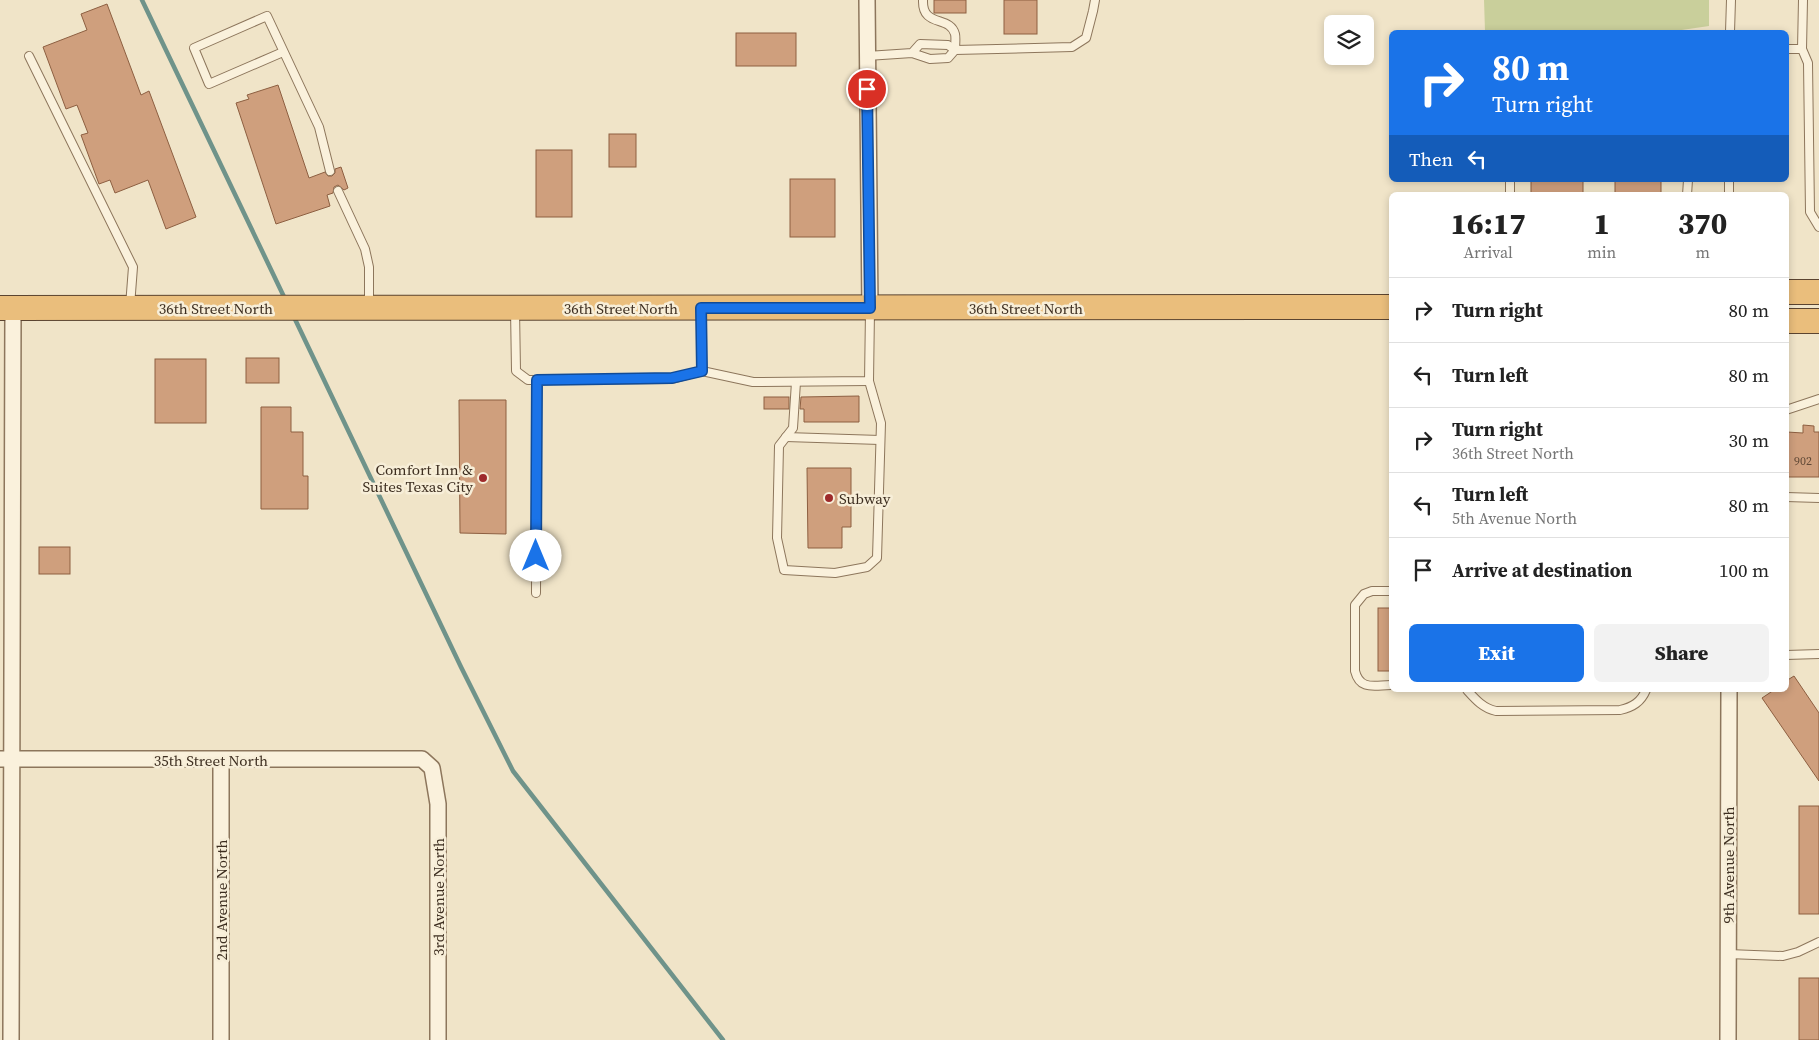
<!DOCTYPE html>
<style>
:root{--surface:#fff;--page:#f2f2f2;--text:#222;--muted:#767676;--line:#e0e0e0;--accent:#1a73e8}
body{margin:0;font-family:"Source Serif 4",serif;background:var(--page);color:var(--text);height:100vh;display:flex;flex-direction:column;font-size:19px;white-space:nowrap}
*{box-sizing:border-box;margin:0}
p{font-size:16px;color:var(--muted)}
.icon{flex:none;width:28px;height:28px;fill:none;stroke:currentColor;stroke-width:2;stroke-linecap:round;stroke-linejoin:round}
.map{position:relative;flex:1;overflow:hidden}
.drawer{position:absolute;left:1389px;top:192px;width:400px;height:500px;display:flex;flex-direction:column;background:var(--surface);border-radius:8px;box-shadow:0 2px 8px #0003}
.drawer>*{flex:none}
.hud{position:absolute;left:1389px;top:30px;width:400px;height:152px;border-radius:8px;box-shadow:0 2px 8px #0003;background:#1a73e8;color:#fff;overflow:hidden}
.tools{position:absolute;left:1324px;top:15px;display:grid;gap:10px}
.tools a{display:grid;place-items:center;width:50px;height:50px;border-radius:8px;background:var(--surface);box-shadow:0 2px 8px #0003;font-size:25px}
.pin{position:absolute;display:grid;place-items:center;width:42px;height:42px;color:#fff;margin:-21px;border:2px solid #fff;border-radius:50%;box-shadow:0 1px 5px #0007}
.me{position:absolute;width:55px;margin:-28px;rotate:0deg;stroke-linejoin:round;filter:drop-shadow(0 0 4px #0008)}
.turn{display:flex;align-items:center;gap:18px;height:105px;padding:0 20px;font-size:22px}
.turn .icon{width:65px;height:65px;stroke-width:2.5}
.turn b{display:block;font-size:35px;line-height:42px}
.then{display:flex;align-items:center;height:48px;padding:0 20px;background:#0003;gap:10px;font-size:19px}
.eta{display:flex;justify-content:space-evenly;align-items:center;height:85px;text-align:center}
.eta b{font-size:30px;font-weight:800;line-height:35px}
.primary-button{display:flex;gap:10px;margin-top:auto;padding:10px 20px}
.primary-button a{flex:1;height:58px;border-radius:8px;background:var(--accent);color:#fff;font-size:20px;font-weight:800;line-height:58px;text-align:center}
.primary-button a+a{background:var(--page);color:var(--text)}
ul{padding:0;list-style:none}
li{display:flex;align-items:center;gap:15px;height:65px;padding:0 20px;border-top:1px solid var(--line)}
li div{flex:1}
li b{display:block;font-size:19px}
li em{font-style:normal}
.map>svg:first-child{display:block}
.green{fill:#c9cf9b}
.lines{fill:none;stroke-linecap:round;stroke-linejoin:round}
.stream{stroke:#6f938a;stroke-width:4.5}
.building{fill:#cf9f7d;stroke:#8d5f41}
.service-casing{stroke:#8d765c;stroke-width:10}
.minor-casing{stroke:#8d765c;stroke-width:18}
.trunk-casing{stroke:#5b4430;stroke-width:26}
.service{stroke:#faf1dc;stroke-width:8}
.minor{stroke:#faf1dc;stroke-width:15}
.trunk{stroke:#eabe7c;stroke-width:24}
.route-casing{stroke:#114b97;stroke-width:12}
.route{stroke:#1a73e8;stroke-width:9}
.poi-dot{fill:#9e2a2b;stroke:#f7eed8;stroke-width:2}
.labels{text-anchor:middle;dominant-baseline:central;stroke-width:5;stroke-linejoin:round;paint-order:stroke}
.number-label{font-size:12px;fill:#624a37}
.street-label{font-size:15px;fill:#3d2e20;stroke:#f7eed8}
.poi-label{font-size:15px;fill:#3d2e20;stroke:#f7eed8;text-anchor:end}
</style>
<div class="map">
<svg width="1819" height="1040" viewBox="0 0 1819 1040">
<rect width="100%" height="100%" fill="#f0e4c8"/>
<polygon class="green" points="1484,0 1709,0 1709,26 1668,32 1485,32"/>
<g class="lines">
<g class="stream">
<polyline points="142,0 286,301"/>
<polyline points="293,315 461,667 513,771 723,1040"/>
</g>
</g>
<g class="building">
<rect x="934" y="0" width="32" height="13"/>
<rect x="1004" y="0" width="33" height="34"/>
<polygon points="107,4 141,95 149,91 196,217 166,229 148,180 115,193 110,180 99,184 81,135 88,133 77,105 66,109 43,47 87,30 81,14"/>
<rect x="736" y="33" width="60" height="33"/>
<polygon points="278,85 309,178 325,172 328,176 332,176 335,173 335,169 341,167 348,188 344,190 338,185 334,187 333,193 327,195 330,206 276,224 236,103 249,99 247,95"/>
<rect x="609" y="134" width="27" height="33"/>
<rect x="536" y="150" width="36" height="67"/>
<rect x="790" y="179" width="45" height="58"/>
<rect x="1531" y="180" width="52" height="15"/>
<rect x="1615" y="180" width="46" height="15"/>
<rect x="246" y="358" width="33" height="25"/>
<rect x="155" y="359" width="51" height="64"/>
<polygon points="859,396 859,422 804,422 804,409 800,409 801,397"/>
<rect x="764" y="397" width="25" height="12"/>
<polygon points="459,400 506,400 506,534 460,533"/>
<polygon points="261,407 291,407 291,432 303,432 303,476 308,476 308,509 261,509"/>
<polygon points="1803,425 1814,426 1814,432 1819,432 1819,477 1786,477 1787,432 1803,433"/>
<polygon points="807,468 851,468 851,527 842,527 842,548 808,548"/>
<rect x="39" y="547" width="31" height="27"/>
<rect x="1378" y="608" width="13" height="63"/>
<polygon points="1794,676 1819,713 1819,781 1762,698 1774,690 1786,690 1786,681"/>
<rect x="1799" y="806" width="20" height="108"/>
<rect x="1799" y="978" width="20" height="62"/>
</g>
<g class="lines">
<g class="service-casing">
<g id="service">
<path d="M923 0C922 28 950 15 955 34 956 38 955 45 955 50L1072 47 1086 38 1093 11 1095 0"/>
<polyline points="1803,0 1802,49 1808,63 1810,212 1819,227"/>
<polyline points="1730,32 1731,0"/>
<polyline points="1786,49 1802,49"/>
<polyline points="283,52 209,84 194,48 267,16 319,127 330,171"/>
<polyline points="29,56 133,267 130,306"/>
<polyline points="867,56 912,53 930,59 948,58 955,50 948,45 920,44 912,53"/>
<polyline points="338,191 365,249 369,267 369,306"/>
<polyline points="1510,195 1510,180"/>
<polyline points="1687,195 1688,180"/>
<polyline points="1729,195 1729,180"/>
<polyline points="515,309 516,371 528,380 672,379 702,371 753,382 869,381 870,311"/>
<polyline points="701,310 702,371"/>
<polyline points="796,382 793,428 779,446 777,538 784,570 835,573 867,567 877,558 881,423 869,381"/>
<polyline points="1786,410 1819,399"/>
<polyline points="786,437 880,440"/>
<polyline points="1786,497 1819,498"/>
<path d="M1391 591H1372L1364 594 1355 605V671C1360 691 1375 685 1391 685"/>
<polyline points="536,593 537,380"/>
<polyline points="1786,655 1819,654"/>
<path d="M1467 690C1476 700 1483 708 1496 711L1620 710C1633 707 1641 702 1646 690"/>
<polyline points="1728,954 1783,956 1798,952 1819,942"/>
</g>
</g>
<g class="minor-casing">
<g id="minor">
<polyline points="867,0 870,309"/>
<polyline points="0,759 422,759 432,768 438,804 438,1040"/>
<polyline points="221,760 221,1040"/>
<polyline points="11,1040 13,308"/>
<polyline points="1728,1040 1729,690"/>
</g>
</g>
<g class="trunk-casing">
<g id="trunk">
<polyline points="1786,292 1819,292"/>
<polyline points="0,308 1391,307"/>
<polyline points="1786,321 1819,321"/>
</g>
</g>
<use href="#service" class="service"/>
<use href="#minor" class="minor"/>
<use href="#trunk" class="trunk"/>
</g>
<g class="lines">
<g class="route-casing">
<polyline id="route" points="536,556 537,380 672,378 702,371 701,308 870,308 867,89"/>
</g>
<use href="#route" class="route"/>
</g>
<g class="poi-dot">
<circle cx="483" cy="478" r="5"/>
<circle cx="829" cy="498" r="5"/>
</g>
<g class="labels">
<g class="number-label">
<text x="1803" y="461">902</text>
</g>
<g class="street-label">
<text x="216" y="308">36th Street North</text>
<text x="621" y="308">36th Street North</text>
<text x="1026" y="308">36th Street North</text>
<text x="211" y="760">35th Street North</text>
<text transform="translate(1728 865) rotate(-90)">9th Avenue North</text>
<text transform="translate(438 897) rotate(-90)">3rd Avenue North</text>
<text transform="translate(221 900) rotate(-90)">2nd Avenue North</text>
</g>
<g class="poi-label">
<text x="473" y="469">Comfort Inn &amp;<tspan x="473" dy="17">Suites Texas City</tspan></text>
<text x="839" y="498" text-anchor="start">Subway</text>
</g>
</g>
</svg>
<div class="tools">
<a><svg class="icon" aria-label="layers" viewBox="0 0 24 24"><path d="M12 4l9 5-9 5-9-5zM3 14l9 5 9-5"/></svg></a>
</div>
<div class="pin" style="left:867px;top:89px;background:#d93025"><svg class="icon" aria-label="arrive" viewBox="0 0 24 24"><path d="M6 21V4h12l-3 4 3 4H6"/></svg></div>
<svg class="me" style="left:536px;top:556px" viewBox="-20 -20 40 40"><circle r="19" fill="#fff"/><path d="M0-13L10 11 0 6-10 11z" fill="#1a73e8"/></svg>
<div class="hud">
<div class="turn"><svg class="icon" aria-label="right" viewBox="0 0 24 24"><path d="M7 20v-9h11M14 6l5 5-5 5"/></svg><div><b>80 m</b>Turn right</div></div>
<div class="then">Then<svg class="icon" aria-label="left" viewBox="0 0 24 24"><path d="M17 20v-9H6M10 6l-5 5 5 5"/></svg></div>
</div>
<section class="drawer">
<div class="eta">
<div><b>16:17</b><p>Arrival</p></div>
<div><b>1</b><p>min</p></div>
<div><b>370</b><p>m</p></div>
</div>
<ul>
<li><svg class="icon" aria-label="right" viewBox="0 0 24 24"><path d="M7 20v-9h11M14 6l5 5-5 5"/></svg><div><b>Turn right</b></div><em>80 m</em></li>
<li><svg class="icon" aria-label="left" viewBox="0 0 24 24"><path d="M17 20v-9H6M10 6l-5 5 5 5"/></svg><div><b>Turn left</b></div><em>80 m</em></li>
<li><svg class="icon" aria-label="right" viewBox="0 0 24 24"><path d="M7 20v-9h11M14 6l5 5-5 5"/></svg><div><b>Turn right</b><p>36th Street North</p></div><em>30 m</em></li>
<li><svg class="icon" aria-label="left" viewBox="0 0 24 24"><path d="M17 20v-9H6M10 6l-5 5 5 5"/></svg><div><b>Turn left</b><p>5th Avenue North</p></div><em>80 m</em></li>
<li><svg class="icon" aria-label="arrive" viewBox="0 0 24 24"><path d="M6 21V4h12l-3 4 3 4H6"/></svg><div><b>Arrive at destination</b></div><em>100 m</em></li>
</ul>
<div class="primary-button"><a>Exit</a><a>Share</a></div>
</section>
</div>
